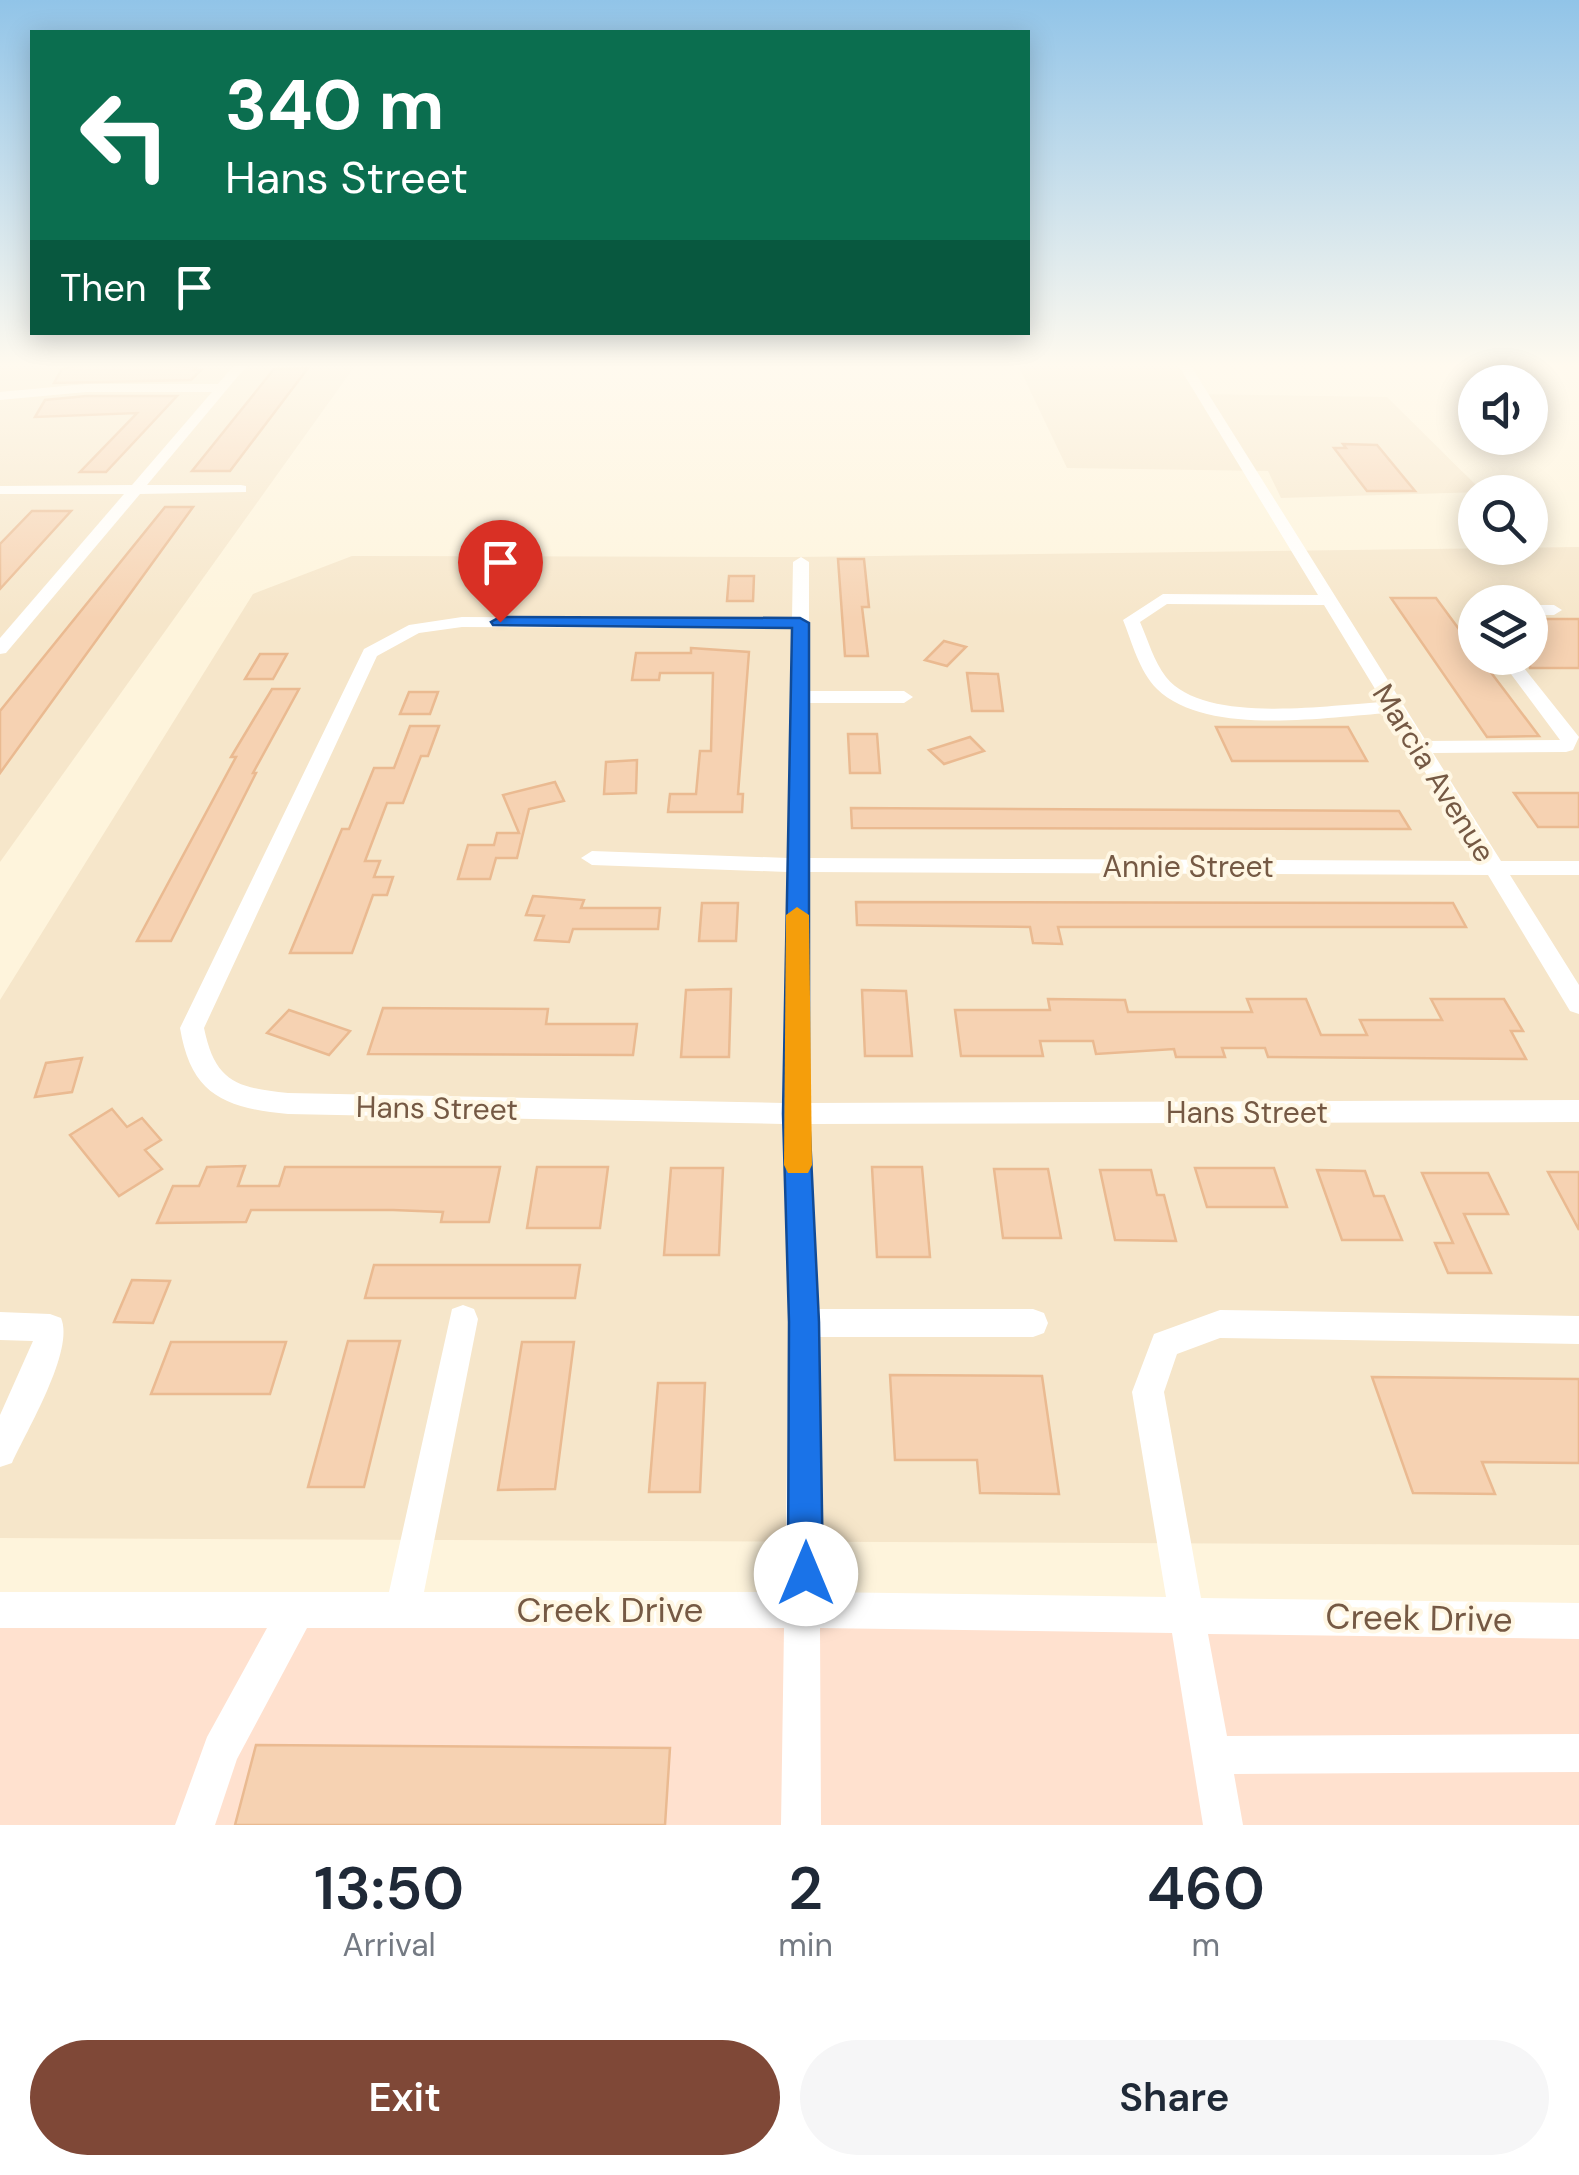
<!DOCTYPE html>
<style>
:root{--surface:#fff;--page:#f6f6f7;--text:#1f2937;--muted:#747a83;--accent:#7f4837}
body{margin:0;font-family:"DM Sans",sans-serif;background:var(--page);color:var(--text);height:100vh;display:flex;flex-direction:column;font-size:38px;white-space:nowrap}
*{box-sizing:border-box;margin:0}
p{font-size:32px;color:var(--muted)}
.icon{flex:none;width:55px;height:55px;fill:none;stroke:currentColor;stroke-width:2;stroke-linecap:round;stroke-linejoin:round}
.map{position:relative;height:1825px;overflow:hidden}
.sheet{display:flex;flex-direction:column;background:var(--surface);flex:1}
.sheet>*{flex:none}
.guide{position:absolute;left:30px;top:30px;width:1000px;height:305px;border-radius:0px;box-shadow:0 5px 25px #0003;background:#0b6e4f;color:#fff;overflow:hidden}
.buttons{position:absolute;left:1458px;top:365px;display:grid;gap:20px}
.buttons a{display:grid;place-items:center;width:90px;height:90px;border-radius:50%;background:var(--surface);box-shadow:0 5px 25px #0003;font-size:50px}
.pin{position:absolute;display:grid;place-items:center;width:85px;height:85px;color:#fff;margin:-102px -42px;border-radius:50% 50% 50% 0;rotate:-45deg;box-shadow:0 0 10px #0007}
.pin .icon{rotate:45deg}
.me{position:absolute;width:110px;margin:-55px;rotate:0deg;stroke-linejoin:round;filter:drop-shadow(0 0 8px #0008)}
.turn{display:flex;align-items:center;gap:35px;height:210px;padding:0 30px;font-size:45px}
.turn .icon{width:130px;height:130px;stroke-width:2.5}
.turn b{display:block;font-size:70px;line-height:85px}
.then{display:flex;align-items:center;height:95px;padding:0 30px;background:#0003;gap:20px;font-size:38px}
.eta{display:flex;justify-content:space-evenly;align-items:center;height:170px;text-align:center}
.eta b{font-size:60px;font-weight:600;line-height:70px}
.primary-button{display:flex;gap:20px;margin-top:auto;padding:20px 30px}
.primary-button a{flex:1;height:115px;border-radius:60px;background:var(--accent);color:#fff;font-size:40px;font-weight:600;line-height:115px;text-align:center}
.primary-button a+a{background:var(--page);color:var(--text)}
.map>svg:first-child{display:block}
.residential{fill:#f6e6ca;fill-rule:evenodd}
.commercial{fill:#ffe1cf}
.building{fill:#f6d2b2;stroke:#eaba91;stroke-width:2.5}
.lines{fill:none;stroke-linecap:round;stroke-linejoin:round}
.minor{fill:#fff;fill-rule:evenodd}
.route{fill:#1a73e8;stroke:#114b97;stroke-width:2.5}
.slow{fill:#f59e0b}
.labels{text-anchor:middle;dominant-baseline:central;stroke-width:8;stroke-linejoin:round;paint-order:stroke}
.street-label{font-size:30px;fill:#755944;stroke:#fff7e4}
.near-street-label{font-size:35px;fill:#755944;stroke:#fff7e4}
</style>
<div class="map">
<svg width="1579" height="1825" viewBox="0 0 1579 1825">
<rect width="100%" height="100%" fill="#fef4dc"/>
<g class="residential">
<polygon points="0,363 357,363 0,862"/>
<polygon points="1017,363 1177,363 1196,394 1387,397 1483,492 1281,498 1268,471 1067,468"/>
<path d="M1579 547V1545L0 1538V1000L253 594 352 556 796 557ZM1475 602H1530V658H1475Z"/>
</g>
<polygon class="commercial" points="0,1612 1579,1617 1579,1825 0,1825"/>
<g class="building">
<polygon points="85,364 197,367 194,370 201,370 191,380 54,383 62,369"/>
<polygon points="308,368 230,471 192,471 274,369"/>
<polygon points="86,396 177,396 106,472 80,472 137,413 35,417 45,400"/>
<polygon points="1343,444 1377,445 1415,491 1367,491 1334,448 1346,448"/>
<polygon points="165,507 193,507 0,773 0,711"/>
<polygon points="32,511 71,511 0,589 0,544"/>
<polygon points="838,559 864,559 869,607 862,607 868,656 845,656"/>
<polygon points="729,576 754,576 753,601 727,601"/>
<polygon points="1391,598 1436,598 1475,651 1475,658 1480,658 1539,736 1487,737"/>
<rect x="1530" y="619" width="49" height="49"/>
<polygon points="944,641 966,647 947,666 925,660"/>
<polygon points="691,648 749,652 738,794 743,794 742,812 668,812 670,794 696,794 700,751 711,751 713,673 660,673 659,680 632,680 636,653 691,653"/>
<polygon points="260,654 287,654 273,679 245,679"/>
<polygon points="967,673 998,674 1003,711 972,711"/>
<polygon points="272,689 299,689 253,773 256,773 171,941 137,941 236,757 231,757"/>
<polygon points="409,692 438,692 430,714 400,714"/>
<polygon points="410,726 439,726 428,756 421,756 403,803 387,803 365,861 380,861 374,877 393,877 387,895 373,895 352,953 290,953 342,829 349,829 374,768 394,768"/>
<polygon points="1216,727 1348,727 1367,761 1232,761"/>
<polygon points="848,734 877,734 880,773 850,773"/>
<polygon points="970,737 984,751 944,764 929,750"/>
<polygon points="637,760 636,793 604,794 606,762"/>
<polygon points="555,782 564,801 529,809 517,858 496,858 490,879 458,879 468,845 494,845 497,833 519,833 503,795"/>
<polygon points="1514,793 1579,793 1579,827 1538,827"/>
<polygon points="851,808 1399,811 1410,829 852,828"/>
<polygon points="533,896 584,900 581,908 660,908 658,929 573,929 569,942 535,940 544,916 526,915"/>
<polygon points="856,902 1453,903 1466,927 1058,927 1062,944 1033,943 1030,927 857,925"/>
<polygon points="702,903 738,903 736,941 699,941"/>
<polygon points="731,989 729,1057 681,1057 686,990"/>
<polygon points="862,990 906,991 912,1056 865,1056"/>
<polygon points="1048,999 1125,1000 1128,1012 1252,1012 1247,999 1306,999 1321,1035 1367,1035 1360,1020 1442,1020 1431,999 1504,999 1523,1031 1511,1031 1526,1059 1268,1057 1265,1048 1222,1048 1225,1057 1176,1057 1174,1049 1096,1054 1093,1041 1040,1041 1043,1056 961,1056 955,1010 1050,1010"/>
<polygon points="383,1008 548,1009 546,1024 637,1024 633,1055 368,1054"/>
<polygon points="289,1010 350,1031 329,1055 267,1033"/>
<polygon points="82,1058 72,1092 35,1097 46,1063"/>
<polygon points="112,1109 127,1127 142,1118 161,1140 145,1150 162,1169 119,1196 70,1135"/>
<polygon points="245,1166 238,1186 279,1186 285,1167 500,1167 489,1222 441,1222 443,1212 393,1210 251,1210 246,1222 157,1223 173,1186 199,1186 207,1167"/>
<polygon points="537,1167 608,1167 600,1228 527,1228"/>
<polygon points="872,1167 922,1167 930,1257 877,1257"/>
<polygon points="671,1168 723,1168 719,1255 664,1255"/>
<polygon points="1195,1168 1274,1168 1287,1207 1207,1207"/>
<polygon points="994,1169 1048,1169 1061,1238 1003,1238"/>
<polygon points="1100,1170 1151,1170 1157,1195 1164,1195 1176,1241 1115,1240"/>
<polygon points="1317,1170 1365,1171 1374,1196 1384,1196 1402,1240 1342,1240"/>
<polygon points="1548,1172 1579,1172 1579,1230"/>
<polygon points="1422,1173 1488,1173 1508,1214 1464,1214 1491,1273 1448,1273 1435,1243 1453,1243"/>
<polygon points="374,1265 580,1265 575,1298 365,1298"/>
<polygon points="132,1280 170,1281 153,1323 114,1322"/>
<polygon points="348,1341 400,1341 364,1487 308,1487"/>
<polygon points="171,1342 286,1342 270,1394 151,1394"/>
<polygon points="522,1342 574,1342 555,1489 498,1490"/>
<polygon points="890,1375 1042,1376 1059,1494 980,1493 977,1460 895,1460"/>
<polygon points="1372,1377 1579,1379 1579,1463 1482,1462 1495,1494 1413,1493"/>
<polygon points="658,1383 705,1383 700,1492 649,1492"/>
<polygon points="256,1745 670,1748 665,1825 235,1825"/>
</g>
<g class="lines">
<g class="minor">
<polygon points="236,363 249,363 147,485 241,485 246,486 246,492 140,494 6,653 0,654 0,638 124,494 0,494 0,486 132,485 212,392 86,392 0,400 0,392 86,384 218,384"/>
<path d="M1177 363H1189L1426 741 1560 740 1499 658H1516L1579 737 1573 750 1566 752 1433 753 1501 861H1579V875H1510L1579 985V1014L1570 1011 1488 875 809 872V1103L1579 1100V1122L810 1124 819 1309H1033L1044 1313 1048 1323 1044 1333 1033 1337H819L820 1592 1166 1597 1132 1392 1154 1334 1220 1310 1579 1316V1344L1220 1338 1177 1354 1164 1392 1201 1598 1579 1603V1639L1208 1634 1227 1736 1579 1734V1772L1234 1774 1243 1825H1203L1172 1633 820 1628 821 1825H781L784 1628H307L237 1759 215 1825H175L207 1737 267 1628H0V1592H389L452 1309 463 1305 474 1309 478 1319 424 1592H785L789 1323 783 1124 288 1114C225 1108 191 1095 180 1028L364 649 409 625 462 617 792 618 793 562 801 557 809 562V691H904L913 697 904 703H809V858L1479 861 1389 713C1326 717 1206 737 1157 689 1139 671 1132 642 1123 620L1163 594 1318 595ZM1167 604 1324 605 1383 702C1328 705 1204 725 1166 677 1154 662 1148 640 1140 622ZM462 627 792 628 788 858 592 851 581 858 592 865 787 872 783 1103 288 1093C237 1088 215 1082 204 1028L377 656 419 633Z"/>
<polygon points="1530,605 1554,605 1562,610 1554,615 1530,615"/>
<polygon points="1471,606 1475,606 1475,621 1463,611"/>
<path d="M0 1312 50 1314 61 1318C75 1350 27 1430 12 1463L0 1467V1415L33 1341 0 1340Z"/>
</g>
</g>
<linearGradient id="sky" x2="0" y2="1"><stop stop-color="#91c4e8"/><stop offset="0.59" stop-color="#fffaef"/><stop offset="1" stop-color="#fffaef" stop-opacity="0"/></linearGradient>
<rect width="1579" height="619" fill="url(#sky)"/>
<polygon class="route" points="500,617 800,618 809,623 809,1114 819,1322 823,1574 818,1587 806,1592 793,1587 788,1574 789,1322 783,1114 792,628 493,625 491,622"/>
<polygon class="slow" points="797,907 809,915 812,1165 808,1173 788,1173 784,1165 786,915"/>
<g class="labels">
<g class="street-label">
<text transform="translate(1434 773) rotate(58)">Marcia Avenue</text>
<text x="1188" y="866">Annie Street</text>
<text transform="translate(437 1108) rotate(1)">Hans Street</text>
<text x="1247" y="1112">Hans Street</text>
</g>
<g class="near-street-label">
<text x="610" y="1610">Creek Drive</text>
<text transform="translate(1419 1618) rotate(1)">Creek Drive</text>
</g>
</g>
</svg>
<div class="buttons">
<a><svg class="icon" aria-label="sound" viewBox="0 0 24 24"><path d="M4 9h4l5-4v14l-5-4H4zM17 9q2 3 0 6"/></svg></a>
<a><svg class="icon" aria-label="search" viewBox="0 0 24 24"><circle cx="10" cy="10" r="6"/><path d="M15 15l6 6"/></svg></a>
<a><svg class="icon" aria-label="layers" viewBox="0 0 24 24"><path d="M12 4l9 5-9 5-9-5zM3 14l9 5 9-5"/></svg></a>
</div>
<div class="pin" style="left:500px;top:622px;background:#d93025"><svg class="icon" aria-label="arrive" viewBox="0 0 24 24"><path d="M6 21V4h12l-3 4 3 4H6"/></svg></div>
<svg class="me" style="left:806px;top:1574px" viewBox="-20 -20 40 40"><circle r="19" fill="#fff"/><path d="M0-13L10 11 0 6-10 11z" fill="#1a73e8"/></svg>
<div class="guide">
<div class="turn"><svg class="icon" aria-label="left" viewBox="0 0 24 24"><path d="M17 20v-9H6M10 6l-5 5 5 5"/></svg><div><b>340 m</b>Hans Street</div></div>
<div class="then">Then<svg class="icon" aria-label="arrive" viewBox="0 0 24 24"><path d="M6 21V4h12l-3 4 3 4H6"/></svg></div>
</div>
</div>
<section class="sheet">
<div class="eta">
<div><b>13:50</b><p>Arrival</p></div>
<div><b>2</b><p>min</p></div>
<div><b>460</b><p>m</p></div>
</div>
<div class="primary-button"><a>Exit</a><a>Share</a></div>
</section>
